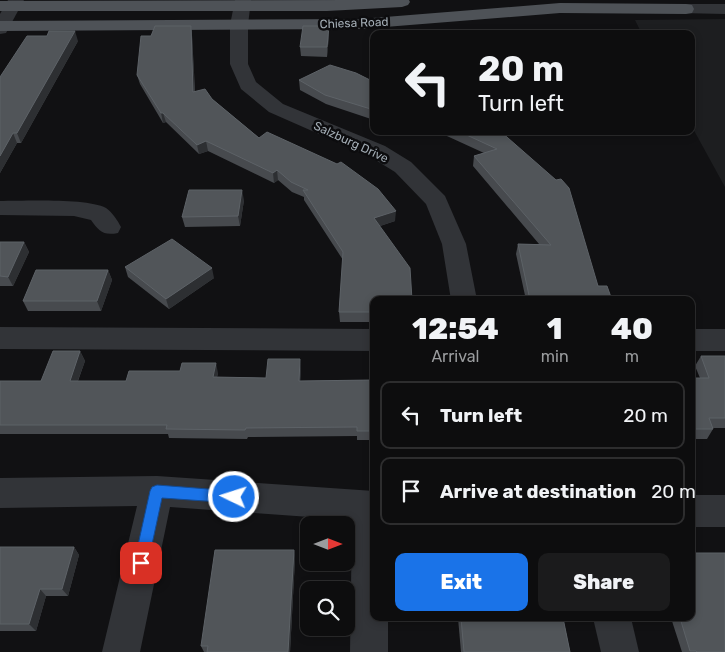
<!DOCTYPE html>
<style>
:root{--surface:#0d0d0e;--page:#1b1b1c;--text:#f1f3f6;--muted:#9a9c9e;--line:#2d2d2e;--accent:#1a73e8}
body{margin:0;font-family:Rubik,sans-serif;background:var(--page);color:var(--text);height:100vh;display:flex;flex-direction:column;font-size:19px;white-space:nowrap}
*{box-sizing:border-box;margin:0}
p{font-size:16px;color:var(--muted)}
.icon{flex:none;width:28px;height:28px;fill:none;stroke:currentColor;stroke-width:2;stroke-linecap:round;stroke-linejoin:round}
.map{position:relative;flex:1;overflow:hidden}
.details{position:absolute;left:370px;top:296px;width:325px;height:325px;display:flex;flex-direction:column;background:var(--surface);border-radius:10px;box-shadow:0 2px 8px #0003,0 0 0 1px var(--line)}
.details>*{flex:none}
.top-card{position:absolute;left:370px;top:30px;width:325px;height:105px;border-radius:10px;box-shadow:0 2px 8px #0003,0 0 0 1px var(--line);background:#0d0d0e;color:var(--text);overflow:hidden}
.needle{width:32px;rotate:90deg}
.controls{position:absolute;left:300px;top:516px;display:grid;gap:10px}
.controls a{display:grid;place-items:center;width:55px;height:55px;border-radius:10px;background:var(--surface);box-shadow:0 2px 8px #0003,0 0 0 1px var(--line);font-size:25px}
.pin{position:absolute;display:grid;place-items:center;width:42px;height:42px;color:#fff;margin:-21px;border-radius:10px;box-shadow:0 2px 8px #0006}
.me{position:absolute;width:55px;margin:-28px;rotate:274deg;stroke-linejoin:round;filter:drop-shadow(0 0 4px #0008)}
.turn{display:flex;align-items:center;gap:18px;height:105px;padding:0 25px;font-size:22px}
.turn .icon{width:65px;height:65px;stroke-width:2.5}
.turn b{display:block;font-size:35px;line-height:42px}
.eta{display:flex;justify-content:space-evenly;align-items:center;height:85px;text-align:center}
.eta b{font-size:30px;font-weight:800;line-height:35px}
.button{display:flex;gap:10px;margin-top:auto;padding:10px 25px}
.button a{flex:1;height:58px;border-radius:10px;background:var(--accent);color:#fff;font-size:20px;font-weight:800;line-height:58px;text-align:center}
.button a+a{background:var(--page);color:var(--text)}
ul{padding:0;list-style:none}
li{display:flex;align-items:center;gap:15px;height:68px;margin:0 10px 8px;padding:0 15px;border:2px solid var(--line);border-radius:10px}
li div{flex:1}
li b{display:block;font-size:19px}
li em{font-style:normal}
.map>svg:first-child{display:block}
.built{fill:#1d1e20}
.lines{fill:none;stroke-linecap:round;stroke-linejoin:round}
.minor{fill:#323438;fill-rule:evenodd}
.major{fill:#4e5257;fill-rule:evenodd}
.wall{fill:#474a4e}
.shaded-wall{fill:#2d2f32}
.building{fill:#515559;stroke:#5d6267}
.route{fill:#1a73e8;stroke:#114b97}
.labels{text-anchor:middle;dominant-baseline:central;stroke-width:5;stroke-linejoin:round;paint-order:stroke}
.far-street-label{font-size:12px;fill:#a2acb4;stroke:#0c0c0e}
</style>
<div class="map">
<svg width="725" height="652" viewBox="0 0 725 652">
<rect width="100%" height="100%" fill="#111113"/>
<polygon class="built" points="725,19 725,187 691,125 691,34 642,34 635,20"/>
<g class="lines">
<g class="minor">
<polygon points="8,0 24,0 6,33 0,34 0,14"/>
<polygon points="235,0 251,0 248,25 248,64 256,82 283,104 385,146 411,162 445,196 466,244 477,300 451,300 442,244 426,204 395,172 369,156 269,112 241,89 230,64 230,25"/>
<polygon points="686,4 725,4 725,14 680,13 678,9 680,5"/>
<path d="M0 201C24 201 87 198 106 208 112 212 118 221 121 227L118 233C103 236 99 231 91 220L74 216 0 215Z"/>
<polygon points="0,327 374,329 374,351 0,349"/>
<rect x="691" y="329" width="34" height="22"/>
<polygon points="157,476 374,491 374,618 388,618 388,652 350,652 352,520 170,507 140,652 102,652 137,506 0,508 0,478"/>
<rect x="691" y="495" width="34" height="32"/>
<polygon points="593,618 631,618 639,652 601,652"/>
</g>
<g class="major">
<polygon points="347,0 409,0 410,2 408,5 402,7 327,11 0,11 0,1"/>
<polygon points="560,3 686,4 692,5 694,9 692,13 686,14 560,13 360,29 0,31 0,21 360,19"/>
</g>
</g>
<g class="wall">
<polygon points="191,26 192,35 195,91 212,99 259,138 395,221 380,226 374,300 374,322 340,322 339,312 343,260 304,200 304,197 292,192 278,180 274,183 208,151 199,154 166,122 163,123 140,84 137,75 151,36"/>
<polygon points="329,35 327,57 301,56 300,47"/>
<polygon points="78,41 21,143 17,143 0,173 0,77"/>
<polygon points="374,78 374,120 326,104 300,90 299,80 372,81"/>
<polygon points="436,131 500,131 598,286 612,300 526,300 516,254 518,244 539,244 473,166 474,156 484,153"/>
<polygon points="244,200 240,226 185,227 182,217"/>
<polygon points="0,242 24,242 29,252 13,286 0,286"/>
<polygon points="125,267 214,278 169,309 128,277"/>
<polygon points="108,270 112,280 101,311 28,311 23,301"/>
<polygon points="80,351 85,361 78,381 126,381 218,373 217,377 266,378 301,369 300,381 374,380 374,440 357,440 357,436 248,437 247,439 169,438 168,434 0,434 0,381 41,381"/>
<polygon points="701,356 725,356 725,428 712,428 713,429 707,439 691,439 691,378 700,378 695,366"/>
<polygon points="0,547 74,547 79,555 68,596 46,596 36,631 0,631"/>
<polygon points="294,550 295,559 290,652 204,652 201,646"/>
<polygon points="458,618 563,618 570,652 461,652"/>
<polygon points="671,618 691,618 725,652 682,652"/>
</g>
<g class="shaded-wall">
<polygon points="191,26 192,35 195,101 193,92"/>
<polygon points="329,26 329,35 327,57 327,47"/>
<polygon points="75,31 78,41 21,143 17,133"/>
<polygon points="161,113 163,113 166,122 163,123"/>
<polygon points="13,133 17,143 0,173 0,156"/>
<polygon points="206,141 208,151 199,154 197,145"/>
<polygon points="277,170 278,180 274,183 273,173"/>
<polygon points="242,190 244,200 240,226 238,216"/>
<polygon points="396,211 395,221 374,228 374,218"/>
<polygon points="24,242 29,252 13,286 8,277"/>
<polygon points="212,268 214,278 169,309 166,299"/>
<polygon points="108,270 112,280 101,311 97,301"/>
<polygon points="80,351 85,361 74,391 70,381"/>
<polygon points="300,359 301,369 300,390 299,381"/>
<polygon points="216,363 218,373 215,387 213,377"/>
<polygon points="74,547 79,555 68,596 62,589"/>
<polygon points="294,550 295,559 290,652 288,652"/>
<polygon points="40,589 46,596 36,631 29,624"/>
</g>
<g class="building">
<polygon points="155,26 191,26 193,92 205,89 212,99 259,138 267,132 337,164 341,162 378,189 396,211 374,218 410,268 412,300 374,300 374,312 339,312 343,252 303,190 308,190 291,182 277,170 273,173 206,141 197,145 163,113 161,113 137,75 141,36 151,36"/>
<polygon points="303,26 329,26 327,47 300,47"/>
<polygon points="49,31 75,31 17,133 13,133 0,156 0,77 27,36 47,36"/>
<polygon points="330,65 356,73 372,81 373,78 374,78 374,110 325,95 299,80"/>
<polygon points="458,131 500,131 556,180 561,179 569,188 598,286 607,286 612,300 530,300 518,244 551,245 474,156 497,149"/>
<polygon points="189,190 242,190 238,216 182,217"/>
<polygon points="172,239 212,268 166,299 125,267"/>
<polygon points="0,242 24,242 8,277 0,276"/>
<polygon points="36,270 108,270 97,301 23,301"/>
<polygon points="53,351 80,351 70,381 126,381 129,371 180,371 182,363 216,363 213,377 266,378 268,359 300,359 299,381 374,380 374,431 357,431 357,427 246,428 245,430 166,429 167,425 0,425 0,381 41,381"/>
<polygon points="701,356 725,356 725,418 709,418 713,429 691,429 691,378 709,378"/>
<polygon points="0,547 74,547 62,589 40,589 29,624 0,624"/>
<polygon points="215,550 294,550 288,652 207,652 208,646 201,646"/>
<polygon points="691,553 725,553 725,652 697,652 696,651 690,651 680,618 691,618"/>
<polygon points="461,618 563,618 570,652 464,652"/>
</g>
<polygon class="route" points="157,485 234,491 239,492 241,497 239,501 234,503 162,498 148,563 146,568 141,570 136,568 134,563 150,491 152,487"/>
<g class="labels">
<g class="far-street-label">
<text transform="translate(354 23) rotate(-2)">Chiesa Road</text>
<text transform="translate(351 142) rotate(25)">Salzburg Drive</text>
</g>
</g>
</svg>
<div class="controls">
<a><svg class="needle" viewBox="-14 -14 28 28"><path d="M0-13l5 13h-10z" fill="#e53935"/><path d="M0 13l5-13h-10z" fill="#9a9c9e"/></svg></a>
<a><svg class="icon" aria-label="search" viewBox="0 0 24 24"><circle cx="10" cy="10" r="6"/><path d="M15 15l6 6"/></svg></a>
</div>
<div class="pin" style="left:141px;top:563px;background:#d93025"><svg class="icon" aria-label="arrive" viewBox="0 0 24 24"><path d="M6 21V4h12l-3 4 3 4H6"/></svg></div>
<svg class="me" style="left:234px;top:497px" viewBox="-20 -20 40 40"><circle r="17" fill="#1a73e8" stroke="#fff" stroke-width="3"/><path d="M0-11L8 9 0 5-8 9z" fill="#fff"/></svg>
<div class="top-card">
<div class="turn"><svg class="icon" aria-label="left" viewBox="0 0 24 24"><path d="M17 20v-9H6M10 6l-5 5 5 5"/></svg><div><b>20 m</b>Turn left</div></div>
</div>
<section class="details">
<div class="eta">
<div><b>12:54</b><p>Arrival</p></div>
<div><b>1</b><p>min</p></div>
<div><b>40</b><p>m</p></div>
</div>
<ul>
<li><svg class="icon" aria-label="left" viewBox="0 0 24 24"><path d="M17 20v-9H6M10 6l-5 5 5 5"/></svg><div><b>Turn left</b></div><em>20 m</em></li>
<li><svg class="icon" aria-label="arrive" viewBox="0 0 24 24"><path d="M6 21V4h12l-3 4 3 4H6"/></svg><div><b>Arrive at destination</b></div><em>20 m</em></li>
</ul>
<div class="button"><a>Exit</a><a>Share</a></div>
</section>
</div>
